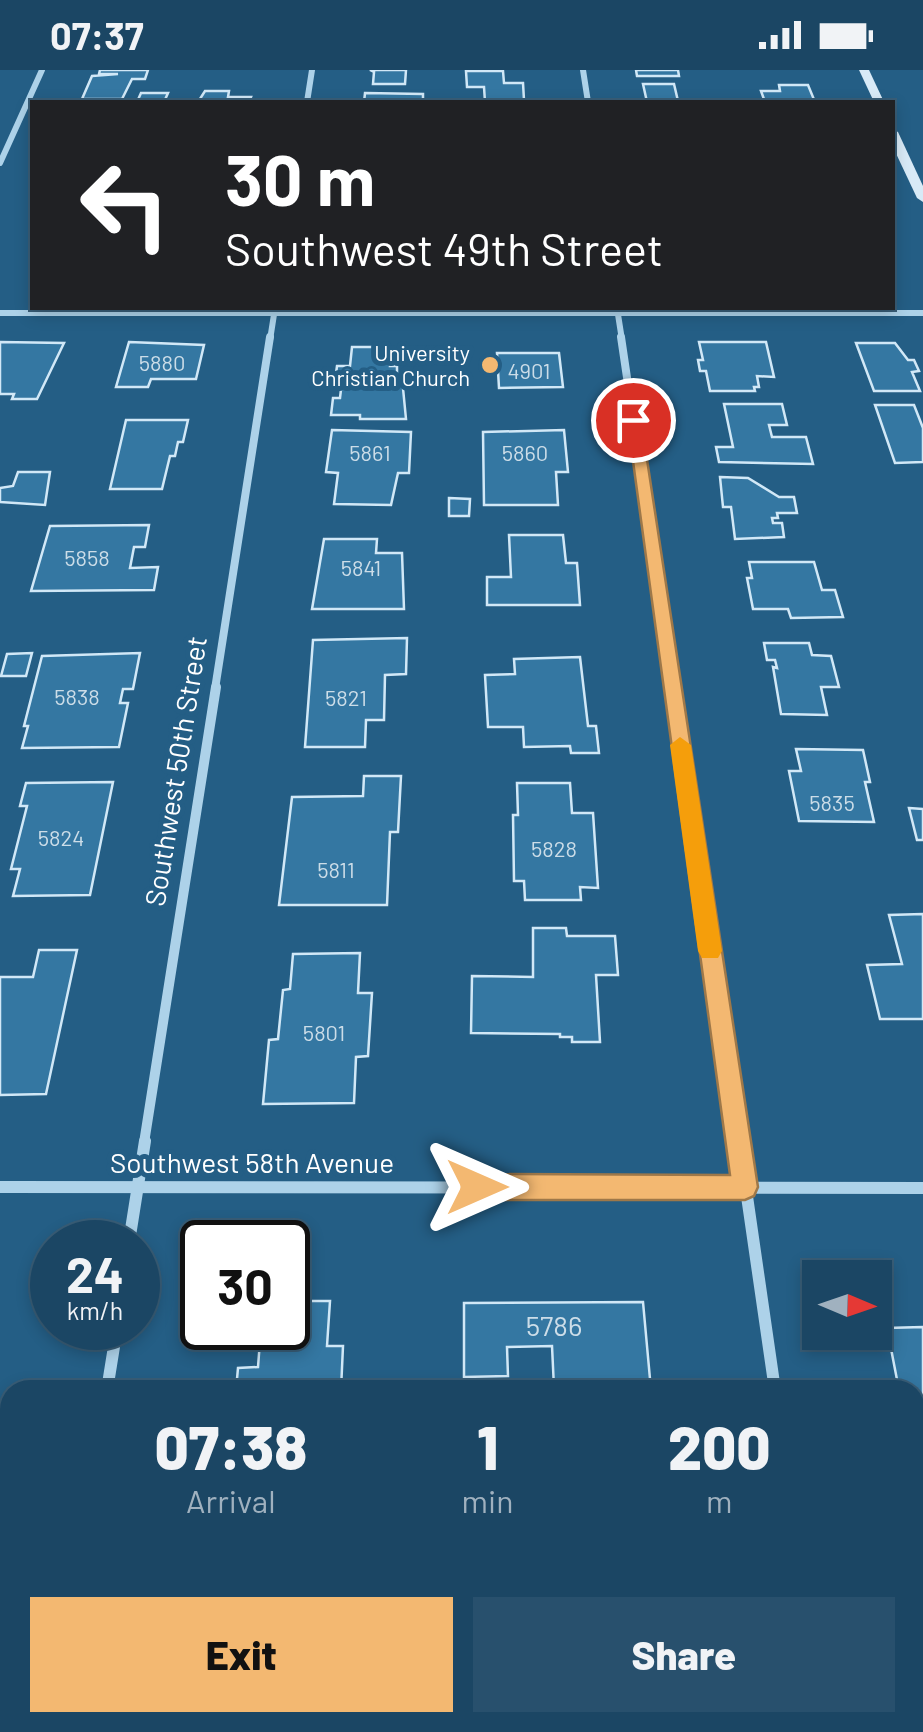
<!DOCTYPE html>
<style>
:root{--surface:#1b4664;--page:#28506d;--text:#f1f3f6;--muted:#a0b1bf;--line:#395e78;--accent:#f3b871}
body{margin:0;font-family:Barlow,sans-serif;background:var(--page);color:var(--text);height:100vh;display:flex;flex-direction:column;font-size:38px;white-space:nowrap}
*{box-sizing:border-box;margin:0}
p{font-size:32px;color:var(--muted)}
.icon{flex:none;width:55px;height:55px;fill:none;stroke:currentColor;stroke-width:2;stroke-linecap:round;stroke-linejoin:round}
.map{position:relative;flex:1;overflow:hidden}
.sheet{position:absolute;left:0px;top:1310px;width:925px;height:352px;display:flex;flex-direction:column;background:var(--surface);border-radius:30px 30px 0 0;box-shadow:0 5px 15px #0003,0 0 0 2px var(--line)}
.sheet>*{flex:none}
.hud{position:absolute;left:30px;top:30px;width:865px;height:210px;border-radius:0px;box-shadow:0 5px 15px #0003,0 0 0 2px var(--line);background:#202124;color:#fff;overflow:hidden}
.needle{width:65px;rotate:92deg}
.fabs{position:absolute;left:802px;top:1190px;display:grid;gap:20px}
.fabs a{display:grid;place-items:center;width:90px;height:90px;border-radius:0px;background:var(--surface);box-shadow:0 5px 15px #0003,0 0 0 2px var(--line);font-size:50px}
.speed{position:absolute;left:30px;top:1150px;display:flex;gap:20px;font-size:50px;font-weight:700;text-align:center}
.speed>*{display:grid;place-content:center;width:130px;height:130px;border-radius:50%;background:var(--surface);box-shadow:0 5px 15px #0003,0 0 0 2px var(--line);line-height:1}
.speed small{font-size:25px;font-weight:400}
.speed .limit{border:5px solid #111;border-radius:15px;background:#fff;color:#111}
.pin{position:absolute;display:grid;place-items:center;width:85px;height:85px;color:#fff;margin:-42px;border:5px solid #fff;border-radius:50%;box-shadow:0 2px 10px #0007}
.me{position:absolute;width:110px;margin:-55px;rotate:90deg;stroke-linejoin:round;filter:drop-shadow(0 0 8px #0008)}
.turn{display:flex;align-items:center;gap:35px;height:210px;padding:0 30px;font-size:45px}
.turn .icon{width:130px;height:130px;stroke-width:2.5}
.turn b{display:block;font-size:70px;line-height:85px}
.eta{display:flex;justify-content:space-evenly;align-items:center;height:170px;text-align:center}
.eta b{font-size:60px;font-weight:800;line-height:70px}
.button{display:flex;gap:20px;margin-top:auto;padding:20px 30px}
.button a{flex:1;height:115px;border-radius:0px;background:var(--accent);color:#111;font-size:40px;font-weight:800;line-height:115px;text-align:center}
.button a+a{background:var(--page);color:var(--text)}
.status{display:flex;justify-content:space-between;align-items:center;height:70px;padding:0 50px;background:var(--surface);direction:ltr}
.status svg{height:28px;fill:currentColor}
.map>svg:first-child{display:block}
.building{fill:#3477a2;stroke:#d1e8f7;stroke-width:2.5}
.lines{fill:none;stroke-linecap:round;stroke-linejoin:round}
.street-far3{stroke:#add2e9;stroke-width:6}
.street-far2{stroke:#add2e9;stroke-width:8}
.street-far1{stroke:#add2e9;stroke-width:10}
.street{stroke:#add2e9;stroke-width:12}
.secondary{fill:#d8eaf7;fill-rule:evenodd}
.route{fill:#f3b871;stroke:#9e7849;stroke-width:2.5}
.slow{fill:#f59e0b}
.poi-dot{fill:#f3b871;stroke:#245e85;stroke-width:4}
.labels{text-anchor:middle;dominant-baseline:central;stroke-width:10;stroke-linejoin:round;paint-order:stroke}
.far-poi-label{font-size:22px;fill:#fff;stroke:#245e85;text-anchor:end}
.number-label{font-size:22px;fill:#ccdde8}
.street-label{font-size:28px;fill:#fff;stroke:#245e85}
.near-number-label{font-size:28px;fill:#ccdde8}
</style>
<div class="status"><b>07:37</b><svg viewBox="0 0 49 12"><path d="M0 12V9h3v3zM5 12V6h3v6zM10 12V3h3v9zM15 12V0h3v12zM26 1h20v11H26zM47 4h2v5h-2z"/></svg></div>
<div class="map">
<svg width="923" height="1662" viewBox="0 0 923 1662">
<rect width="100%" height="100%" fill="#245e85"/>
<g class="building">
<polygon points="100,0 148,0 145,9 132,9 122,29 82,29 92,6 118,4 99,4"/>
<polygon points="370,0 406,0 405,14 373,14 374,2"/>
<polygon points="636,0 678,0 679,6 637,6"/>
<polygon points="466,1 503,1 504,13 523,13 524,30 530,32 485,32 484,17 467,17"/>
<polygon points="643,14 674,14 678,31 700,32 647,32"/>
<polygon points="779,15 808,15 815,32 765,32 761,21 780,21"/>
<polygon points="205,21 229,21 228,27 251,27 249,32 198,32"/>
<polygon points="141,23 168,23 164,32 137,32"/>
<polygon points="365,23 423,24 423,32 364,32"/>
<polygon points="0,272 64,273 37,329 12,329 14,324 0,324"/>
<polygon points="129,272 204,275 196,309 151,309 148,317 116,317"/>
<polygon points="699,272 766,272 774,307 757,306 759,317 754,317 755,321 710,321 706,301 700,301 698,290 703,290"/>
<polygon points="856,273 895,273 908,290 914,290 919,301 912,302 920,321 874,321"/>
<polygon points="352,277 391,277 390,296 397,296 397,307 402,308 406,349 360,349 360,345 331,345 333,328 340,328 342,311 335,311 337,296 350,296"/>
<polygon points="497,283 559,283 563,317 499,318"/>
<polygon points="724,334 782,334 787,355 769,355 772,367 806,367 813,394 719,392 716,377 733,377"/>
<polygon points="875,335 914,335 923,358 923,392 895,393"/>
<polygon points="126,350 188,350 183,372 178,372 175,386 170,386 162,419 110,419"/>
<polygon points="332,360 411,362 409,403 398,403 391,435 334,434 338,403 326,402"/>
<polygon points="564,360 568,402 556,402 558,435 484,435 483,362"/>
<polygon points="18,402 50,402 45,435 0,432 0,418 13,416"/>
<polygon points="720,407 748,408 779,427 794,427 797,443 777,443 778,448 772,448 773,453 782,453 784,467 735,469 731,437 723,437"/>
<polygon points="449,428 470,429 469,446 449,446"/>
<polygon points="149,455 145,477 134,477 130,498 158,497 154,520 31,521 50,456"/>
<polygon points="509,465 563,465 566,493 577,493 580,535 487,535 487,507 511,507"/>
<polygon points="324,469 377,469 376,483 402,483 404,539 312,539"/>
<polygon points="749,492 814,492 822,520 835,520 843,547 791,548 788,539 753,539 747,508 752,508"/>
<polygon points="407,568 406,604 385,605 384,650 366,650 365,677 305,677 313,570"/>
<polygon points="764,573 809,573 812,585 831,586 839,617 821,617 827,645 781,644 773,597 777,598 775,590 767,590"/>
<polygon points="32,583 26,606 1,606 7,584"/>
<polygon points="140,583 133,619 123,619 120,633 128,633 119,677 22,678 28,656 24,656 42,586"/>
<polygon points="580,587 588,656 596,656 599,683 571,683 570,676 524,677 523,657 488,657 485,605 515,604 514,589"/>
<polygon points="796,679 863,680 870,712 865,712 874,752 799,751 789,701 801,701"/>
<polygon points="364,706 401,706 398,762 390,762 387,835 279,835 292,727 363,726"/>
<polygon points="113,712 90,825 13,826 20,799 11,799 27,736 20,736 26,713"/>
<polygon points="517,713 570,713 572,743 593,743 598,818 580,817 581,830 525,830 524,811 514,811 513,745 518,745"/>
<polygon points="909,738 923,739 923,770 917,770"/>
<polygon points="923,844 923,949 880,949 867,895 902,894 889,845"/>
<polygon points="533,858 566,858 567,866 615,866 618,905 596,905 600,972 572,972 572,967 560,967 560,964 471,963 472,906 533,907"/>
<polygon points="39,880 77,880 46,1024 0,1025 0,907 33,907"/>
<polygon points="360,883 358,923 372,923 368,986 356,987 354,1033 263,1034 269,970 278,969 283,920 290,919 293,884"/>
<polygon points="288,1231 330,1231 327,1276 343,1276 341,1320 236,1320 238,1298 258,1297 261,1258 288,1258"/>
<polygon points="643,1232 651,1320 496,1320 554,1318 552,1276 507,1277 508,1306 464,1307 464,1233"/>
<polygon points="923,1257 923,1368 915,1366 915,1320 899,1320 887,1258"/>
<polygon points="546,1652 659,1652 660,1662 546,1662"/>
</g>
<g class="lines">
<g class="street-far3">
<polyline points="583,0 588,32"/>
<polyline points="307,32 312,0"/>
<polyline points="0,93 42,0"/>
<polyline points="617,238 622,270"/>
<polyline points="0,243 923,243"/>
<polyline points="270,270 275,238"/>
</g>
<g class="street-far2">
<polyline points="621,267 673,619"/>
<polyline points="215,619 270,267"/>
</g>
<g class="street-far1">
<polyline points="672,617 739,1073"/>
<polyline points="144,1073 216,617"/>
</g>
<g class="street">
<polyline points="739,1071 775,1320"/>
<polyline points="0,1117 923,1118"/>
<polyline points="129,1172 145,1071"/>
<polyline points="107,1320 117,1258"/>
<polyline points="825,1652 826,1662"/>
<polyline points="54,1662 56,1652"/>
</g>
<g class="secondary">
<polygon points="859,0 869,0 884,32 874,32"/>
<polygon points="892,59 898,62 923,116 923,132 917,128 892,75"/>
</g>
</g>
<polygon class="route" points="627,347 641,350 758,1117 754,1126 745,1130 477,1130 468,1126 464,1117 468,1108 477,1104 730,1105"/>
<polygon class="slow" points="680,667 691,675 722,881 718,888 702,888 698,881 670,675"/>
<circle class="poi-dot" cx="490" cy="295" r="10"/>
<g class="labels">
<g class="far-poi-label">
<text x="470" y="282">University<tspan x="470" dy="25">Christian Church</tspan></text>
</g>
<g class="number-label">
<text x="162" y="292">5880</text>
<text x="529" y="300">4901</text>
<text x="370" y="382">5861</text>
<text x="525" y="382">5860</text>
<text x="87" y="487">5858</text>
<text x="361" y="497">5841</text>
<text x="77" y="626">5838</text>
<text x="346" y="627">5821</text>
<text x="832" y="732">5835</text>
<text x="61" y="767">5824</text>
<text x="554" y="778">5828</text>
<text x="336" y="799">5811</text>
<text x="324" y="962">5801</text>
</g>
<g class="street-label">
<text transform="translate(175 701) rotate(-81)">Southwest 50th Street</text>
<text x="252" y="1092">Southwest 58th Avenue</text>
</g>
<g class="near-number-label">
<text x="554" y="1255">5786</text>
</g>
</g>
</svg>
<div class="fabs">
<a><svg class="needle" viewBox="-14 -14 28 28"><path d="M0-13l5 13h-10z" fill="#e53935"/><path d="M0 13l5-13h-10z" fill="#a0b1bf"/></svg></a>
</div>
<div class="speed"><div>24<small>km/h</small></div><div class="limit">30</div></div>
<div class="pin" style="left:633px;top:350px;background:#d93025"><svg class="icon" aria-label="arrive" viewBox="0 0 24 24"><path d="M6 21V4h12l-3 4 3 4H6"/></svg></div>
<svg class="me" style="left:477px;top:1117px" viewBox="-20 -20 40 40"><path d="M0-17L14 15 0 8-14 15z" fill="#f3b871" stroke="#fff" stroke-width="4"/></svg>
<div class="hud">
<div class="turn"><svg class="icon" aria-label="left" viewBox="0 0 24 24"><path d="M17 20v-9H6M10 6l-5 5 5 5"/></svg><div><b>30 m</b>Southwest 49th Street</div></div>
</div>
<section class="sheet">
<div class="eta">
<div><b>07:38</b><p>Arrival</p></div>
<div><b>1</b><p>min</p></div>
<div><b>200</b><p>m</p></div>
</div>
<div class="button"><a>Exit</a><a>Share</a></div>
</section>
</div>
